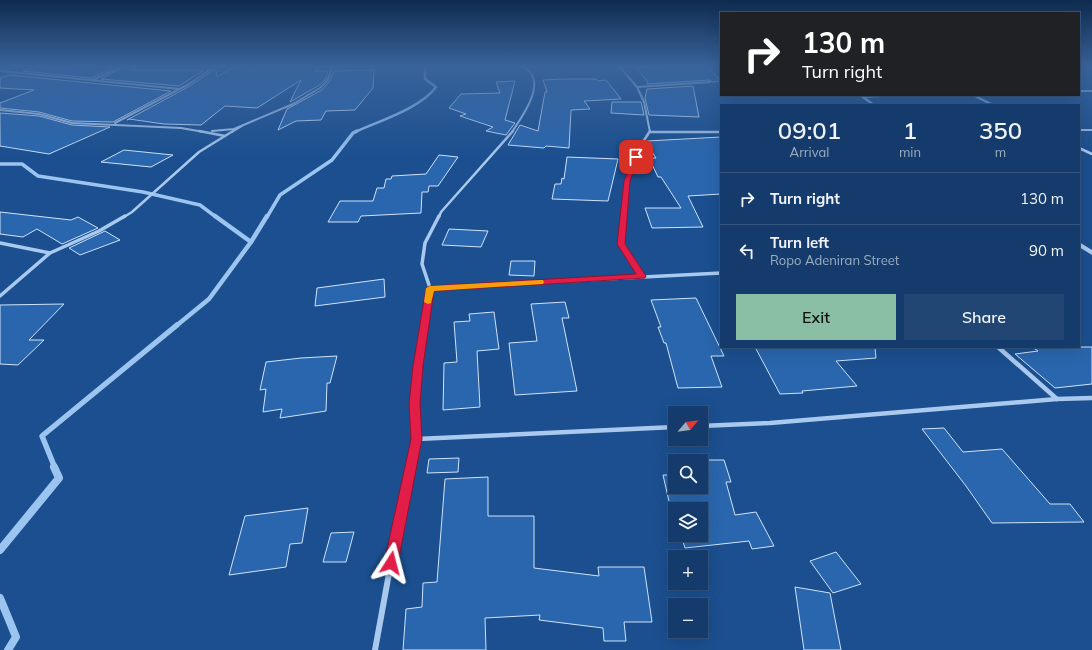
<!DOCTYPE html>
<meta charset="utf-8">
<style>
:root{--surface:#143b6b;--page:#214673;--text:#f1f3f6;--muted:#9dadc1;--line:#33557e;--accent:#8abfa5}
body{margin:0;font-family:Mulish,sans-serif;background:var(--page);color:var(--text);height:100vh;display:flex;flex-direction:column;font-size:15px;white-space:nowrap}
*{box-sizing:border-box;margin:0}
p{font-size:13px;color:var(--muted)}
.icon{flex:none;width:22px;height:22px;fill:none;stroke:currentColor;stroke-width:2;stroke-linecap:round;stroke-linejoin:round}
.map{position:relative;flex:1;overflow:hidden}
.side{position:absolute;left:720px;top:104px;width:360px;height:244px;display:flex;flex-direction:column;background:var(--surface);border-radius:0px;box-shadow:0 4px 16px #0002,0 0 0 1px var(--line)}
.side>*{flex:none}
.banner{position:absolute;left:720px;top:12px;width:360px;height:84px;border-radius:0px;box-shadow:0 4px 16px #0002,0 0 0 1px var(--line);background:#202124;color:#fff;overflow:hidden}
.needle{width:26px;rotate:61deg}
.fabs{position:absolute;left:668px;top:406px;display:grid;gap:8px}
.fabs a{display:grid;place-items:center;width:40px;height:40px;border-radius:0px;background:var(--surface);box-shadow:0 4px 16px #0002,0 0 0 1px var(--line);font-size:20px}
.pin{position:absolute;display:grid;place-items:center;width:34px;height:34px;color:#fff;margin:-17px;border-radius:8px;box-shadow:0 2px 6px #0006}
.me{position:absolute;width:44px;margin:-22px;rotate:9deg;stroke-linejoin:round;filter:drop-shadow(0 0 3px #0008)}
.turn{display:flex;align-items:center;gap:14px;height:84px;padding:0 16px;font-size:18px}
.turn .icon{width:52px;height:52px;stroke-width:2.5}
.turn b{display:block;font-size:28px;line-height:34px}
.eta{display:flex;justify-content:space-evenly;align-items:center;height:68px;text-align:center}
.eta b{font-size:24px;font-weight:600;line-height:28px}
.cta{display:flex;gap:8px;margin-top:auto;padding:8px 16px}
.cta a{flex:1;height:46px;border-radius:0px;background:var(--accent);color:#111;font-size:16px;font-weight:600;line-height:46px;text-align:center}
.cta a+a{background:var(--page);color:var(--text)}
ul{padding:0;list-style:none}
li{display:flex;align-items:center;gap:12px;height:52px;padding:0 16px;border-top:1px solid var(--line)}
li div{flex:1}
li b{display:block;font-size:15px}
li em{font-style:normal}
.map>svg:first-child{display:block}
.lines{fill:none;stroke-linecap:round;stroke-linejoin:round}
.stream-far4{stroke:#9cc4f0;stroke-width:2.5}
.stream-far3{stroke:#9cc4f0;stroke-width:3.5}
.stream-far2{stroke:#9cc4f0;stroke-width:4.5}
.stream-far1{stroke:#9cc4f0;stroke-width:5.5}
.stream{stroke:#9cc4f0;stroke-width:8}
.building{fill:#2a66ad;stroke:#cfe3fa}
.minor-far4{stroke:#a9c9ee;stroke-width:2}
.minor-far3{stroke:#a9c9ee;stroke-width:2.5}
.minor-far2{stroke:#a9c9ee;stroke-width:3.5}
.minor-far1{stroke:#a9c9ee;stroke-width:4.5}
.minor{stroke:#a9c9ee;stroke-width:6}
.tertiary{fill:#a9c9ee;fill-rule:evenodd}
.route{fill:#e11d48;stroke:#92132f}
.slow{fill:#f59e0b}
</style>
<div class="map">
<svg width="1092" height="650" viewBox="0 0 1092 650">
<rect width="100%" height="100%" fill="#1b4f8f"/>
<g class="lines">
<path class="stream-far4" d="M355 132C379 121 421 108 436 87L425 79V66"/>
<g class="stream-far3">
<polyline points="0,164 22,164 38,176 143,192 200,205 216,217"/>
<polyline points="267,217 280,195 332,160 353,133 357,131"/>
</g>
<g class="stream-far2">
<polyline points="215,216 251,242"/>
<polyline points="176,326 209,299 251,242 267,216"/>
</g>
<polyline class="stream-far1" points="55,468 42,436 177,325"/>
<g class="stream">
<polyline points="0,550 59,478 54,467"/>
<polyline points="0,598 16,637 8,650"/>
</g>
</g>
<g class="building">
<polygon points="38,66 64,69 72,66 116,66 91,78 23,71"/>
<polygon points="125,66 132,66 133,70 204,70 179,86 101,79"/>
<polygon points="235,66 322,66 315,71 328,71 325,80 318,86 290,102 301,80 257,108 225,106 201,125 164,124 129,119 127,120 190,86 213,70 216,70 217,77"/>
<polygon points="707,66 721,81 712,82 710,80 647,84 648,82 635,67"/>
<polygon points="367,70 374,70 373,88 355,110 326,111 321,120 296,121 278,130 287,109 322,90 329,82 334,71"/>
<polygon points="10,75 171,91 113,122 72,121 39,112 0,108 0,103 34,90 0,88 0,78"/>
<polygon points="563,79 596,79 598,81 606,80 621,99 584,101 590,109 571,110 569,148 546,146 544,148 508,145 520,125 538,131 545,92 547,92 543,80"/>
<polygon points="515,81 505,120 515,123 506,135 486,131 493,127 460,116 466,114 449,108 461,94 500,93 496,82"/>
<polygon points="693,86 699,117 649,115 645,98 647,89"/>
<polygon points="612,102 641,102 644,115 611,113"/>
<polygon points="0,113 39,116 72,125 110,127 49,154 0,146"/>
<polygon points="721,137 721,194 688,196 703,227 652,228 645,208 681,208 661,177 658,177 649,158 656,158 646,143 647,141"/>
<polygon points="124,150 173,155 151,167 101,162"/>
<polygon points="439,155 458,157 438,186 429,186 428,192 422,192 421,213 361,216 358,222 328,222 340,201 373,201 377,188 384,188 386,179 391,179 392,176 426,174"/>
<polygon points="567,157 618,159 608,201 552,199 555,184 561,184 562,178 564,179"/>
<polygon points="0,212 71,220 78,217 98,228 62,244 37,229 23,237 0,234"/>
<polygon points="449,229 488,231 481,247 442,245"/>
<polygon points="105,231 120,240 80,255 69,248"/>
<polygon points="511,261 535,261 534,276 509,275"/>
<polygon points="384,279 385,297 315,306 317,288"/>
<polygon points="696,298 724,356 711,356 722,387 678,388 666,343 664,343 658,327 661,327 651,300"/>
<polygon points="565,302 569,318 562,318 577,391 515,395 509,343 537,341 531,304"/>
<polygon points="64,304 29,340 44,340 18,365 0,364 0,305"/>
<polygon points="494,312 499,349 477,351 480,407 443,410 444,363 457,362 454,322 470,321 469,314"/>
<polygon points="755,347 875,347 876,358 836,361 857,386 802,391 803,393 780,394"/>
<polygon points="1032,347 1092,347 1092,384 1055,388 1015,354 1038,351"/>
<polygon points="337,356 330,383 327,383 326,411 280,418 282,409 263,412 266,389 260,390 266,362 301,358"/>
<polygon points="944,428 963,452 1002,449 1050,504 1070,504 1084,522 992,523 966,486 922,429"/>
<polygon points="459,458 458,472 427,473 429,459"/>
<polygon points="698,460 724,460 731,482 726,482 735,515 756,512 774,546 752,549 749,541 685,548 681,535 701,535 701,509 675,509 675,518 670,506 663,475 675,475 675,487 701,487 701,461"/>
<polygon points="488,477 488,516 534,516 534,568 599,576 598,567 644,567 652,622 624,622 626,641 604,641 603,628 539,620 540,615 485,618 486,650 403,650 406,609 422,607 423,583 437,582 445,479"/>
<polygon points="308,508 302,543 290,544 286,567 229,575 245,516"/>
<polygon points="354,532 346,562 323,562 331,533"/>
<polygon points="836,552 861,584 833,593 810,561"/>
<polygon points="795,587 830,593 841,650 804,650"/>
</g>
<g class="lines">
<g class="minor-far4">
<polyline points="619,66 637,87 644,102 650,132"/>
<polyline points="0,67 3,66"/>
<polyline points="0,71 180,89"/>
<polyline points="92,80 123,66"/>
<polyline points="637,87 710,82"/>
<polyline points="1079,91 1092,91"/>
<polyline points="973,95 993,105"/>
<polyline points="863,97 902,95"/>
<polyline points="0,110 39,114 72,123 181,128 204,132"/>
<polyline points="115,123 189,84 215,66"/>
<polyline points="1079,130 1092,130"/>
<polyline points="212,131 234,129 293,104 320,88 327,81 333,66"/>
<polyline points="232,132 242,126"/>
<path d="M512 132C521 118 541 91 532 75 530 71 526 69 523 66"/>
<polyline points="650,132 721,132"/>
</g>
<g class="minor-far3">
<polyline points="199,131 225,136"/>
<polyline points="650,132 721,132"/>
<polyline points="1079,148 1092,154"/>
<polyline points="124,217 132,212 199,152 233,131"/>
<polyline points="439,217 441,212 513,131"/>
<polyline points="624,217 627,181 641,145 650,131"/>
</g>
<g class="minor-far2">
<polyline points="624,216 621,244 642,276"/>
<polyline points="0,243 50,253"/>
<polyline points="430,288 721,273"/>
<polyline points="0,296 50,253 99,231 125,216"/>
<polyline points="424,326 430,288 422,264 425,243 439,216"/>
</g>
<g class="minor-far1">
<polyline points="998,347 1057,399"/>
<polyline points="701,426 770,423 1057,399 1092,398"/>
<polyline points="417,439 675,427"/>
<polyline points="411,468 417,439 414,404 424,325"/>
</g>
<polyline class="minor" points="375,650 396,535 411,467"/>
<g class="tertiary">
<polygon points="858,95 862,95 876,105 872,105"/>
<polygon points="1079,242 1092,250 1092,255 1079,247"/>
</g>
</g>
<linearGradient id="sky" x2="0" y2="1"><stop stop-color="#0f2b4f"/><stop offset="0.42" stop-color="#39639b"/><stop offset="1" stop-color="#39639b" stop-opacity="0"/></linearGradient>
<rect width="1092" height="157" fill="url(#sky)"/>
<polygon class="route" points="634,156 639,157 630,181 625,244 646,276 645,278 434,291 423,366 420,404 422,439 398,563 396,567 391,569 386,567 384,563 411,439 409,404 413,366 426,288 430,286 636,274 617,244 624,181"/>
<polygon class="slow" points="540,280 543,280 544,282 543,284 434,291 431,303 428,304 424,302 426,288 430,286"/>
</svg>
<div class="fabs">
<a><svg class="needle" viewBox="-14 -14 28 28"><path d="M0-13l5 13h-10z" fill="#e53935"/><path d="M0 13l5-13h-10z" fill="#9dadc1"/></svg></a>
<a><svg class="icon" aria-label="search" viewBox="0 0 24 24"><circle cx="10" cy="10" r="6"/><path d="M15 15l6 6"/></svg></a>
<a><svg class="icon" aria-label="layers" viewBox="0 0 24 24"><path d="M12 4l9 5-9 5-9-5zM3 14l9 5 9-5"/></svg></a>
<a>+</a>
<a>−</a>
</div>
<div class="pin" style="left:636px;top:157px;background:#d93025"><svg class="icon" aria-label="arrive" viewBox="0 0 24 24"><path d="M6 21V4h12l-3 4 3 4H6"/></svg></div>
<svg class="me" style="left:391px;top:563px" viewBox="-20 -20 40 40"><path d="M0-17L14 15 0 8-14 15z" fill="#e11d48" stroke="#fff" stroke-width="4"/></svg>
<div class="banner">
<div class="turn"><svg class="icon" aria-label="right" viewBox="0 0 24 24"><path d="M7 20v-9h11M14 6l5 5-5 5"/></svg><div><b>130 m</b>Turn right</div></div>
</div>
<section class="side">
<div class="eta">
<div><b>09:01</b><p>Arrival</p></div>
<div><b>1</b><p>min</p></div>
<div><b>350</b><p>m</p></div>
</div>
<ul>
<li><svg class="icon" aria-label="right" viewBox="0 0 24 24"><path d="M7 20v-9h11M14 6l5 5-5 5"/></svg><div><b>Turn right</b></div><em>130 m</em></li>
<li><svg class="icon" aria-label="left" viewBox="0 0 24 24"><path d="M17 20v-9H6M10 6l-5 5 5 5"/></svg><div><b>Turn left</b><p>Ropo Adeniran Street</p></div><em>90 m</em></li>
</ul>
<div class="cta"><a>Exit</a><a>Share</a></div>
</section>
</div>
